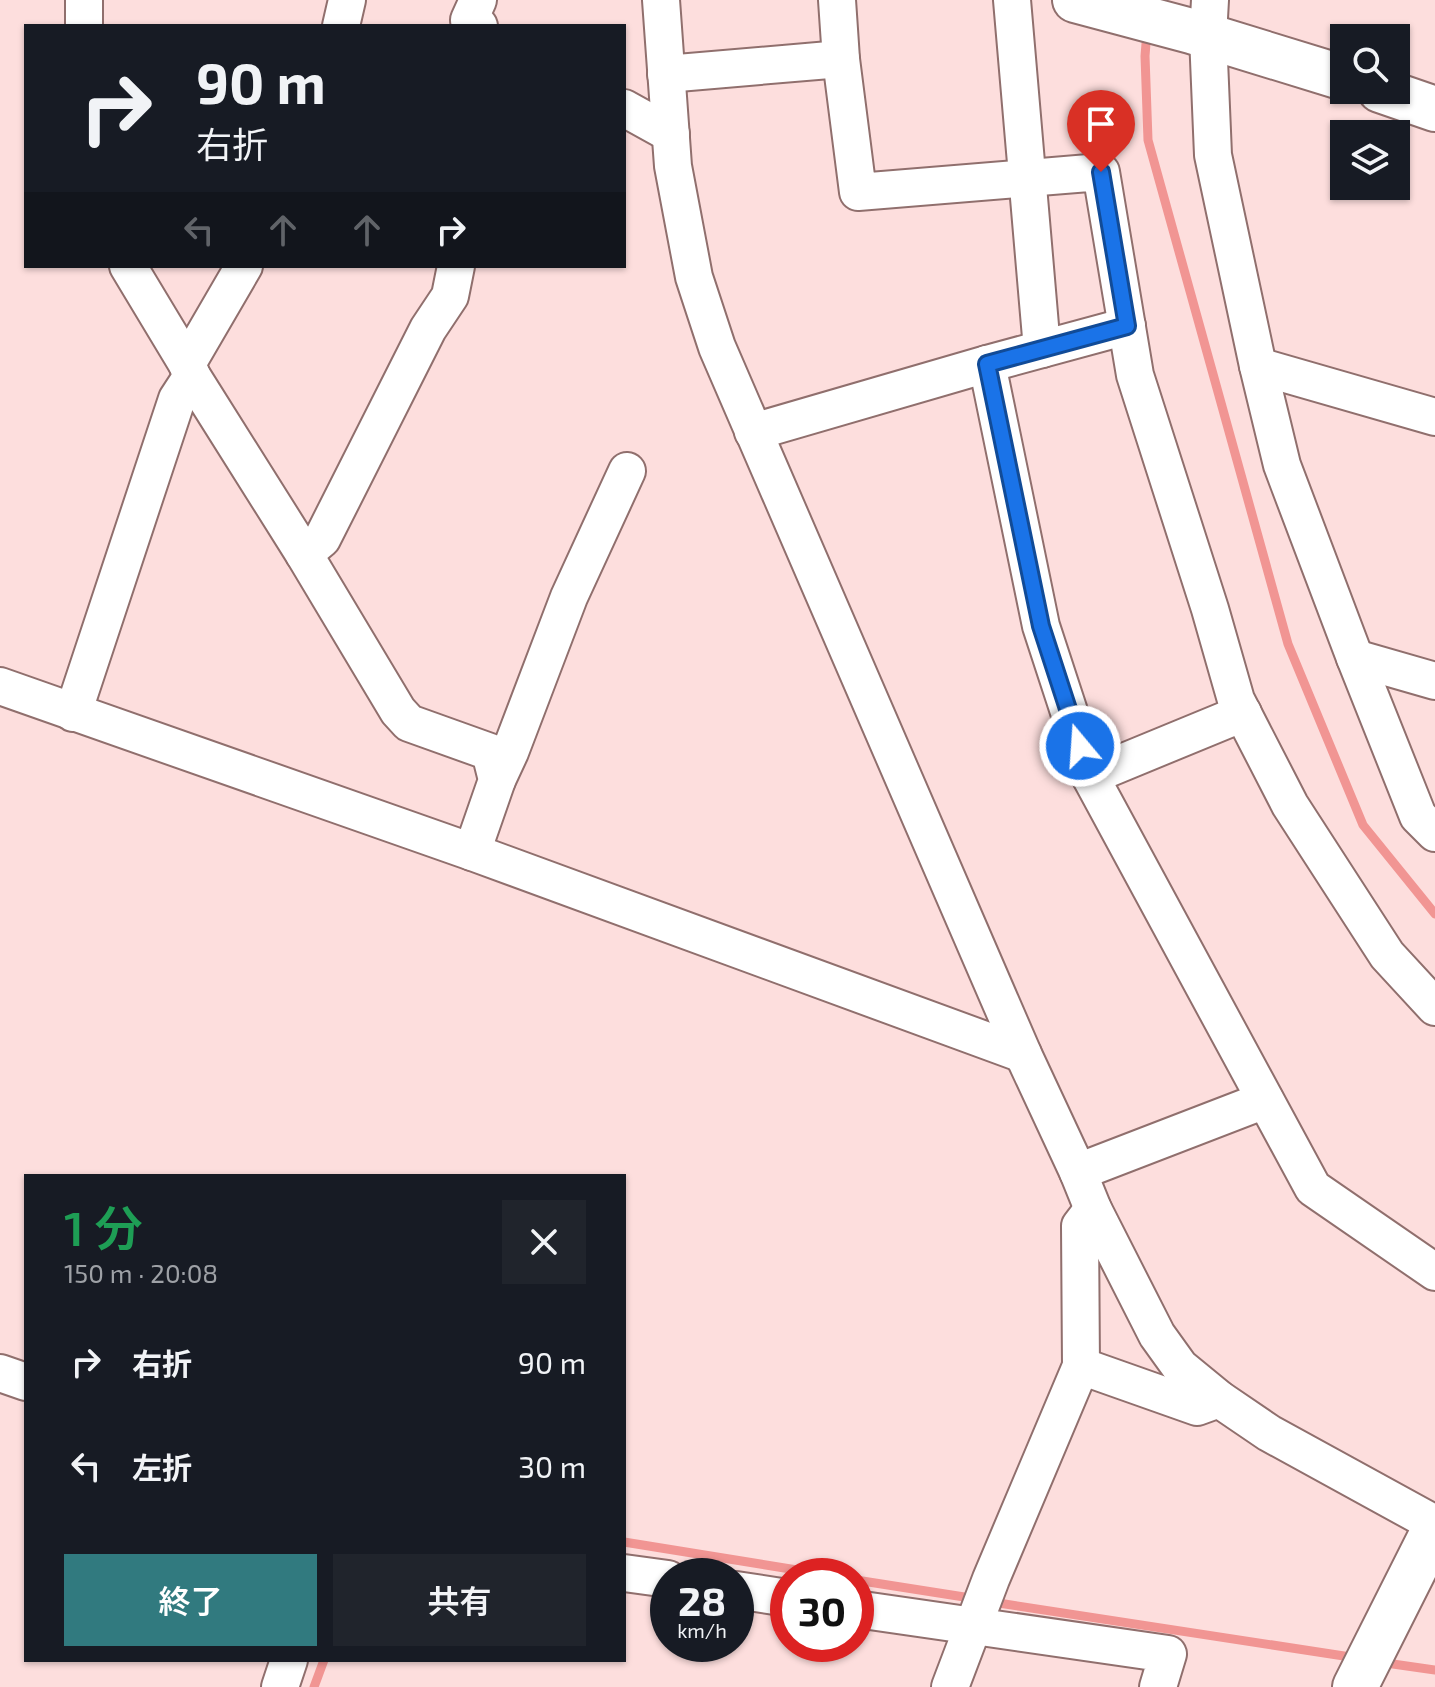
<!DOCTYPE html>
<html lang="ja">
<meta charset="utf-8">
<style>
:root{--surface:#171b24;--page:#20242c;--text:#f1f3f6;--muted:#9ea1a6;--accent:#317a7f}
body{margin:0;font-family:"Exo 2","Noto Sans JP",sans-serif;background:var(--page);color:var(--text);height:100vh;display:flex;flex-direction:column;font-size:30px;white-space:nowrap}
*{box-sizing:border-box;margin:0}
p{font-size:26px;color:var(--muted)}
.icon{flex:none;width:44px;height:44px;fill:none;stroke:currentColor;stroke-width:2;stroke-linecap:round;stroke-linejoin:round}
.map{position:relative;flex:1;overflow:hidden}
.sheet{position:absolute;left:24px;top:1174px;width:602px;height:488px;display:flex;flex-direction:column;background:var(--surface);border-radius:0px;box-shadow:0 2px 6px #0004}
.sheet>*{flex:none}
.guide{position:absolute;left:24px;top:24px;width:602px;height:244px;border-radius:0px;box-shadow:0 2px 6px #0004;background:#171b24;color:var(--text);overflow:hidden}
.fabs{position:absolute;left:1330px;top:24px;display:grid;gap:16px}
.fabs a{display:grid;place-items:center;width:80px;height:80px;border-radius:0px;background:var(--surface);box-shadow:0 2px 6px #0004;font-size:40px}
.speed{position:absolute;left:650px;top:1558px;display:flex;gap:16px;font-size:40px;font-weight:700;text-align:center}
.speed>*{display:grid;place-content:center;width:104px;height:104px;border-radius:50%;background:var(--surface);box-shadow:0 2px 6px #0004;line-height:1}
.speed small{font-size:20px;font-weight:400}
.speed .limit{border:12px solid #d22;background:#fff;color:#111}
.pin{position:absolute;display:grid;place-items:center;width:68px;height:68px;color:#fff;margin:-82px -34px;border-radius:50% 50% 50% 0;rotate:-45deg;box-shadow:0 0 8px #0007}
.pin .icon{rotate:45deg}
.me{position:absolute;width:88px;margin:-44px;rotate:342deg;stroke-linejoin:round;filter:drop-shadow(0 0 6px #0008)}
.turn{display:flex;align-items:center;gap:28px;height:168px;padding:0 40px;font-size:36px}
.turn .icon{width:104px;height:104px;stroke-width:2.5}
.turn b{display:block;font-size:56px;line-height:68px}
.lanes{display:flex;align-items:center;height:76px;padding:0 40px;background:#0003;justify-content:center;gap:40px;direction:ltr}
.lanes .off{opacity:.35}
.round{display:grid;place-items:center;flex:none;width:84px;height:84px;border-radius:0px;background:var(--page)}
.overview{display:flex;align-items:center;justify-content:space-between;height:136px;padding:0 40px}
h1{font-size:48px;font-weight:600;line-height:60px;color:#1e9e55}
.cta{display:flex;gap:16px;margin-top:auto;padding:16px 40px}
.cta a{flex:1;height:92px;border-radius:0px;background:var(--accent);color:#fff;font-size:32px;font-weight:600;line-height:92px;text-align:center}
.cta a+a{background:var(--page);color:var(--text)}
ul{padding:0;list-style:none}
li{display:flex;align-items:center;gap:24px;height:104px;padding:0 40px}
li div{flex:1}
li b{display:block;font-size:30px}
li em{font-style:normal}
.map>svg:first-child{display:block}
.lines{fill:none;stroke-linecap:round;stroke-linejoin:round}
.stream{stroke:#f19593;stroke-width:9}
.street-casing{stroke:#906f6d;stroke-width:40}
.secondary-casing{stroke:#906f6d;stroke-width:48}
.street{stroke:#fff;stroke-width:36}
.secondary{stroke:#fff;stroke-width:44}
.route-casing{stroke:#114b97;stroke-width:20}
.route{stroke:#1a73e8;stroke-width:14}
</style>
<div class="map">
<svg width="1435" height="1687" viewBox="0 0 1435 1687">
<rect width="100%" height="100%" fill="#fddedd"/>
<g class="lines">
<g class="stream">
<polyline points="1147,31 1145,56 1148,140 1288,644 1363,825 1435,914"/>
<polyline points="624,1542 834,1576"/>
<polyline points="856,1580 977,1599"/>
<polyline points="992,1602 1357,1658"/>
<polyline points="1379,1662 1435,1670"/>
<polyline points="314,1687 324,1660"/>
</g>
<g class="street-casing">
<g id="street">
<polyline points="478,0 469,20 479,26"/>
<polyline points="661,0 673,166 694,277 717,347 1023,1054 1078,1172 1093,1209 1157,1335 1180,1367 1219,1399 1269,1433 1435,1524"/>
<polyline points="837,0 841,59 858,192 1101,172 1135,375 1210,609 1236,700 1290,805 1387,955 1435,1007"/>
<polyline points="1012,0 1042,349"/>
<polyline points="1210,0 1208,36 1213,155 1258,366 1435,417"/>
<polyline points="84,26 84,0"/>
<polyline points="341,26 347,0"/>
<polyline points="666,74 841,59"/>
<polyline points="624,108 671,134"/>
<polyline points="128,266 187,364 192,376 304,554 398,711 409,723 490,752 497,780 472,852"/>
<polyline points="187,364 244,266"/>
<polyline points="987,364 1041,626 1090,776 1313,1188 1435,1272"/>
<polyline points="1258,366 1282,465 1355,658 1418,816 1435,833"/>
<polyline points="753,432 987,364 1127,326"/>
<polyline points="304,554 322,539 428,329 450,296 456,266"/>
<polyline points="1355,658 1435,681"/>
<polyline points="0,686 472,852 1023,1054"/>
<polyline points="73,713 177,399 192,376"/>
<polyline points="1090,776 1243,713"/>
<polyline points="497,780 510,752 569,597 627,471"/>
<polyline points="1078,1172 1265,1100"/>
<polyline points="1081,1366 1197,1407 1219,1399"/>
<polyline points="0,1373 26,1382"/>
<polyline points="624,1573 668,1579"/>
<polyline points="736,1590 788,1598"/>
<polyline points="856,1609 1168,1654 1158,1687"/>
<polyline points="280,1687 289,1660"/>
<polyline points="950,1687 991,1579 1081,1366 1080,1226 1093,1209"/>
</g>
</g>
<g class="secondary-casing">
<g id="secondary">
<polyline points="1075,0 1191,31 1344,78"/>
<polyline points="1380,90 1435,109"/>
<polyline points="1355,1687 1435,1528"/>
</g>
</g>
<use href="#street" class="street"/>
<use href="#secondary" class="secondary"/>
</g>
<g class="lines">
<g class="route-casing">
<polyline id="route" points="1080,746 1041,626 987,364 1127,326 1101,172"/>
</g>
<use href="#route" class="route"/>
</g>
</svg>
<div class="fabs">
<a><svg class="icon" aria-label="search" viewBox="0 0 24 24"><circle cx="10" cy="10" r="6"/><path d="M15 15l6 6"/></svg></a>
<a><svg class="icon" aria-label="layers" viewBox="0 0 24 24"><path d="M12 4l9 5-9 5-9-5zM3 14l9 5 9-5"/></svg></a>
</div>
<div class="speed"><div>28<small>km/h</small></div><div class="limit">30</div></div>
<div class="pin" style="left:1101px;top:172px;background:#d93025"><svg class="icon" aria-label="arrive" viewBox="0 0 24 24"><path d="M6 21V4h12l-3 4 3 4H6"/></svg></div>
<svg class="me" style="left:1080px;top:746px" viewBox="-20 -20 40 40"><circle r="17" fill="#1a73e8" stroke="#fff" stroke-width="3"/><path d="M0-11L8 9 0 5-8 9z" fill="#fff"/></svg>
<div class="guide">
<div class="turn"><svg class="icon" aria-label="right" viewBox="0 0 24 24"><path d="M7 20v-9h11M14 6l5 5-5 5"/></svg><div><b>90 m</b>右折</div></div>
<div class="lanes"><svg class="icon off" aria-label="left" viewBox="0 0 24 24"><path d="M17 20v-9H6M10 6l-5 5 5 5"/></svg><svg class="icon off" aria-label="ahead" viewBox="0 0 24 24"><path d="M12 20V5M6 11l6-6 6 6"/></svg><svg class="icon off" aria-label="ahead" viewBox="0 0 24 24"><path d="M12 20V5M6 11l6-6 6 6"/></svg><svg class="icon" aria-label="right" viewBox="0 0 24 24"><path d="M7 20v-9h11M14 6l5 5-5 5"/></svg></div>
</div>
<section class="sheet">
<div class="overview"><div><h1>1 分</h1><p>150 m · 20:08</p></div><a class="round"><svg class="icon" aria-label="close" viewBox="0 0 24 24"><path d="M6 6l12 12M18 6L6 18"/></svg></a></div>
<ul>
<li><svg class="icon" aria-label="right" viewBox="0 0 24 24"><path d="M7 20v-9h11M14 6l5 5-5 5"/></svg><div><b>右折</b></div><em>90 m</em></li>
<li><svg class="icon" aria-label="left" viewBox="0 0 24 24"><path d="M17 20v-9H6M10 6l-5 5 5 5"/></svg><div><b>左折</b></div><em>30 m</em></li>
</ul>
<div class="cta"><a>終了</a><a>共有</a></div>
</section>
</div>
